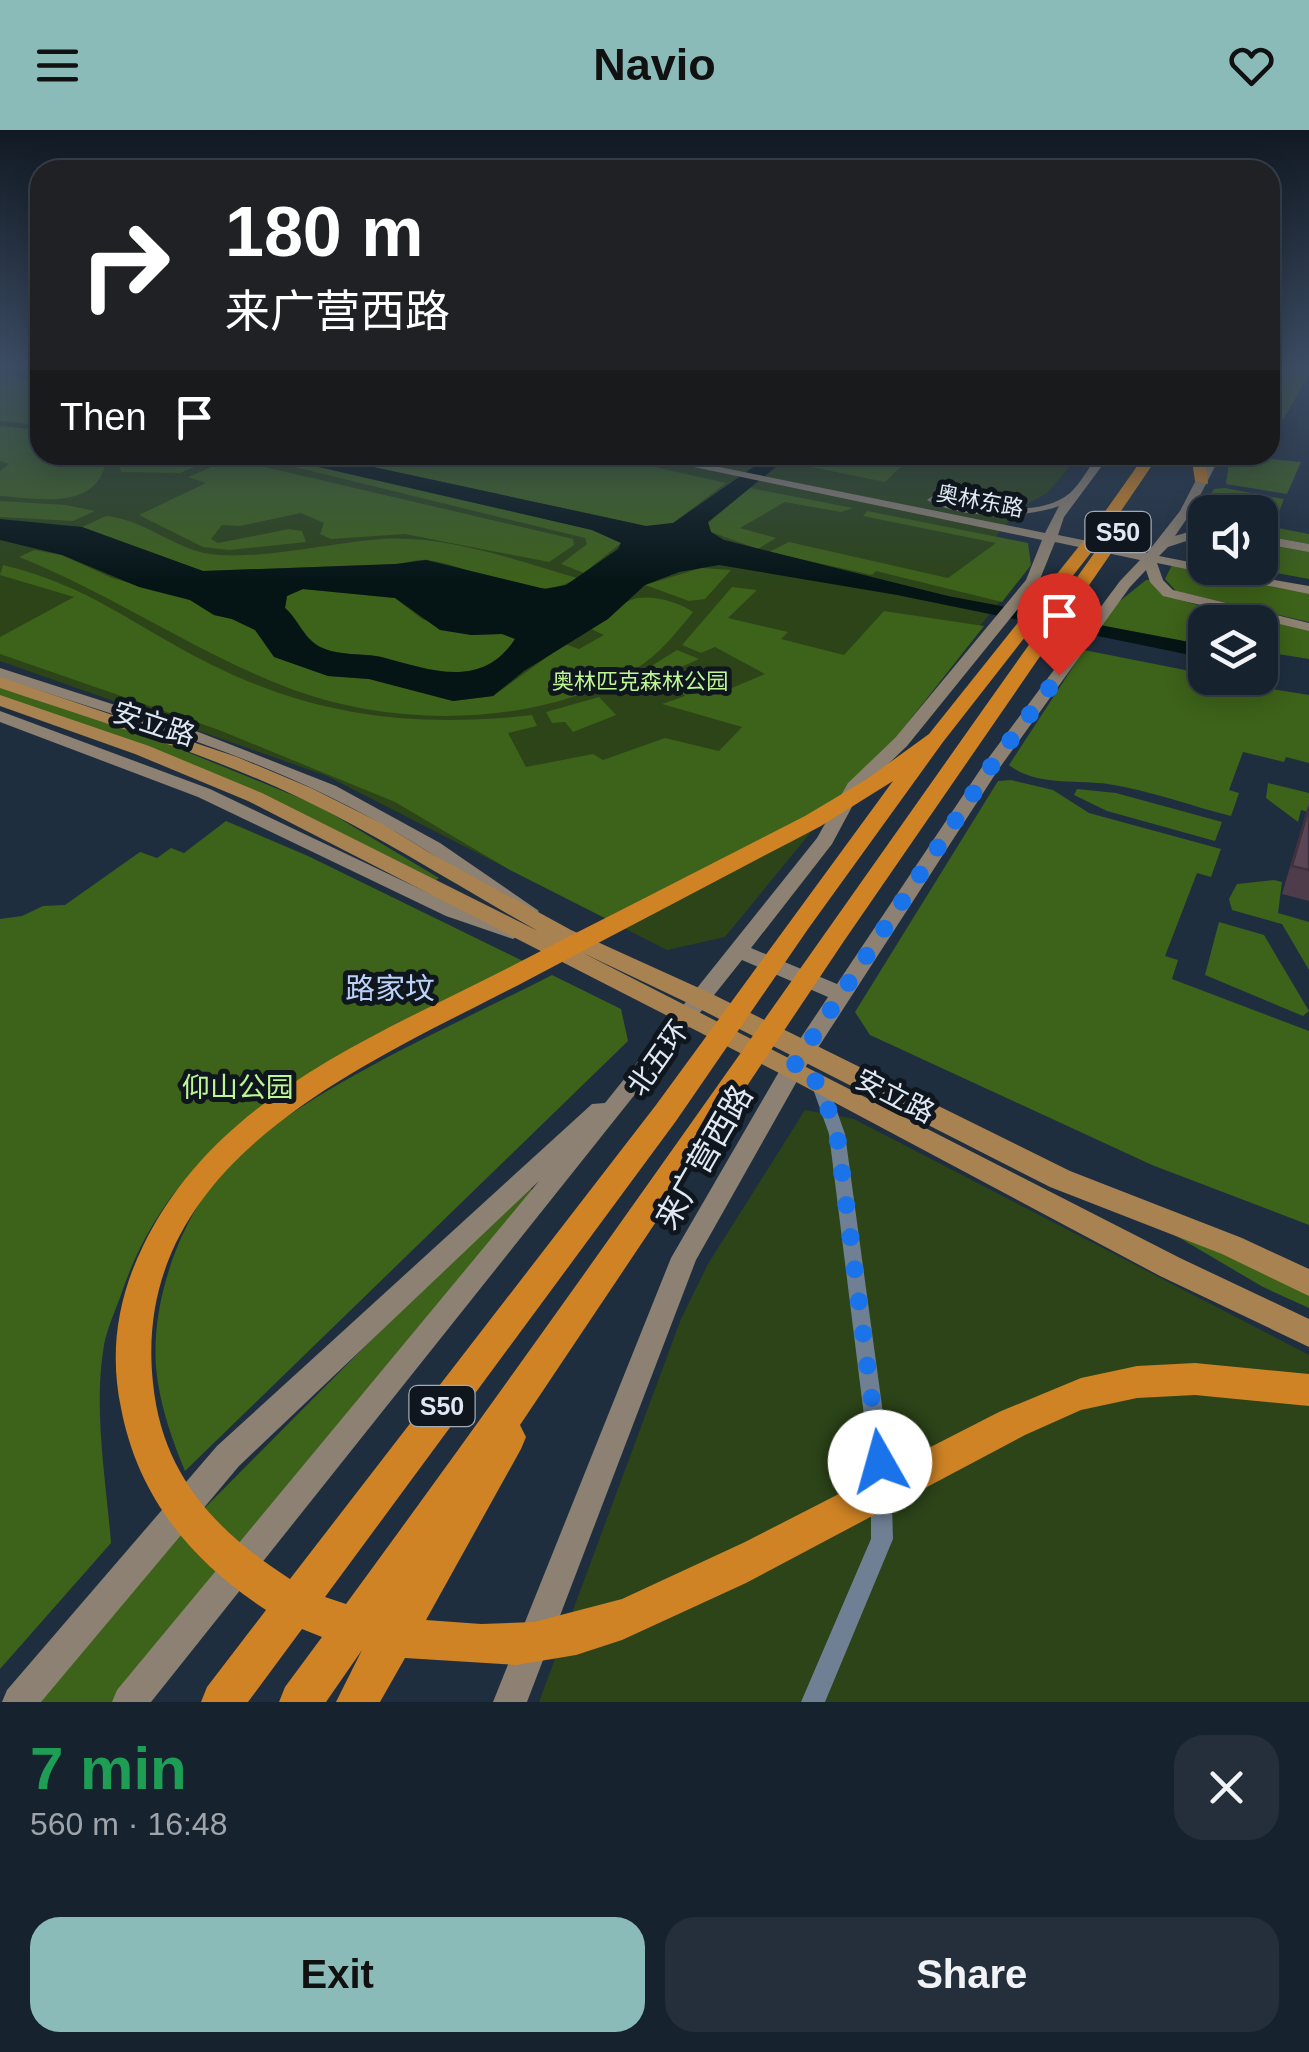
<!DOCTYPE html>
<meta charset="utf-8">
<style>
:root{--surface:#17222f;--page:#242f3b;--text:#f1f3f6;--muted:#9ea4aa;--line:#363f4b;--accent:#8bbbb9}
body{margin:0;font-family:Arial,"Noto Sans SC",sans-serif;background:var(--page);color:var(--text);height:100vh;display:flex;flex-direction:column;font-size:38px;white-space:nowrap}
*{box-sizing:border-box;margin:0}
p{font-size:32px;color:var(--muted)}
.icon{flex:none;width:55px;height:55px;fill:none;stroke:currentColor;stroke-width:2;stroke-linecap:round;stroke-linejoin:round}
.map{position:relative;height:1572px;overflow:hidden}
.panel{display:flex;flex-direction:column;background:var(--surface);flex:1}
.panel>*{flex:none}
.banner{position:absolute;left:30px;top:30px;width:1250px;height:305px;border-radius:30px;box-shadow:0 5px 25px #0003,0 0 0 2px var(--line);background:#202124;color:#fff;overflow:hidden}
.controls{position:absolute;left:1188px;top:365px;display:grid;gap:20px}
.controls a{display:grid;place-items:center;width:90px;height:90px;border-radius:20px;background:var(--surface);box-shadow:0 5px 25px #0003,0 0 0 2px var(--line);font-size:50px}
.pin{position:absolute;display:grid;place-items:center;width:85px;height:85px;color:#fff;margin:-102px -42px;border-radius:50% 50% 50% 0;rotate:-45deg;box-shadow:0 0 10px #0007}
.pin .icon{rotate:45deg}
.me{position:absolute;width:110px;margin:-55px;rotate:353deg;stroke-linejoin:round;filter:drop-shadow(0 0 8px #0008)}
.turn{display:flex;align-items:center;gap:35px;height:210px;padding:0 30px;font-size:45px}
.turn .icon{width:130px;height:130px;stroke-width:2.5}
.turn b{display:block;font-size:70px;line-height:85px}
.then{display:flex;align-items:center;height:95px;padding:0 30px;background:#0003;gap:20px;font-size:38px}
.round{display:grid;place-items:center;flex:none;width:105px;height:105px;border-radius:30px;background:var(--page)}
.summary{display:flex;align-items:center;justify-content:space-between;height:170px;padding:0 30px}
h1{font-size:60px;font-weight:800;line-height:75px;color:#1e9e55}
.button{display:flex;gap:20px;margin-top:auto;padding:20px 30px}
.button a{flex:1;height:115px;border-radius:30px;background:var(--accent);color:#111;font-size:40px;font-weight:800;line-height:115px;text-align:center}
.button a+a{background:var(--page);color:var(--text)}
header{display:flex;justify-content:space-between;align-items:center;height:130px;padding:0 30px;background:var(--accent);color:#111;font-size:45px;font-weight:800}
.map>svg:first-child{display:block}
.green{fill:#2c4418}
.forest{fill:#3d6219}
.water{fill:#051415;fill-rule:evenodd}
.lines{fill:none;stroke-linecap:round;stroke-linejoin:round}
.street{fill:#6f8094;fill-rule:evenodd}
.secondary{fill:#8c8172;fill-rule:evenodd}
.primary{fill:#a98251;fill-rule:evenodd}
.highway{fill:#cf8324;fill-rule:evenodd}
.wall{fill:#4e3c4a}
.building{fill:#5b4656;stroke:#40313c;stroke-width:2.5}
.route{stroke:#1a73e8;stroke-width:18;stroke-dasharray:0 32.4}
.labels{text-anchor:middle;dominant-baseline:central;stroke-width:10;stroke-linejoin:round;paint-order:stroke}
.far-street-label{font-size:22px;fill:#dfe8f3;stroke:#0f161d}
.far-park-label{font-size:22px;fill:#bef694;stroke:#0f161d}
.shield{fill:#0f161d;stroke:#a1a9b3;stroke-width:2.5}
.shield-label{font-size:25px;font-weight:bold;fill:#dfe8f3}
.street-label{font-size:28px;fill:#dfe8f3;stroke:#0f161d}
.park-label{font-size:28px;fill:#bef694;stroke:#0f161d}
.neighbourhood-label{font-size:30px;fill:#bcd2f9;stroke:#0f161d}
.near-street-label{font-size:32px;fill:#dfe8f3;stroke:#0f161d}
</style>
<header><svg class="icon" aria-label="menu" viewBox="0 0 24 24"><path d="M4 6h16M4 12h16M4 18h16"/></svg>Navio<svg class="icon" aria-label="heart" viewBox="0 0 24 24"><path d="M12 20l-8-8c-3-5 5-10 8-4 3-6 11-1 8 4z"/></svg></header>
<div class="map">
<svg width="1309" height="1572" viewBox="0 0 1309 1572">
<rect width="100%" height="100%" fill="#1f2e3f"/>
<g class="green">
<polygon points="0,234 40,234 40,325 1080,325 1047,363 1022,377 996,406 1029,436 725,807 667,820 327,646 0,531"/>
<polygon points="805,980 854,989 1309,1225 1309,1572 539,1572 681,1189 708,1134"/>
</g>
<g class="forest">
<polygon points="1278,234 1309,234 1309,244 1283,290 1270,288 1270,247"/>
<polygon points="0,238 40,257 40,295 0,291"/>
<path d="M0 296 40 300V325H99L105 336C92 381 36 368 0 366V341L9 334 0 331Z"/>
<polygon points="115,325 218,325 221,326 180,343 121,342"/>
<polygon points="246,325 267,325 592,400 621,413 584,443 561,434 587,414 585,408"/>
<polygon points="318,325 601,325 726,353 673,393 646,396"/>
<polygon points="803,325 913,325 885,352 791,333"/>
<polygon points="1230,325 1301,332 1287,364 1226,354"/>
<polygon points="231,329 573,409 574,415 549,432 405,404 331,409 320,404 324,393 301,383 240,396 222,395 211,409 218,413 289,399 302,401 306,412 229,420 203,417 139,385 206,353 188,347"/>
<polygon points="750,358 853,378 841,382 785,372 740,398 776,408 758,419 711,402 708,393"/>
<polygon points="1225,358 1284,369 1273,397 1309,404 1309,414 1260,405 1260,382 1205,382 1205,397 1189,399 1214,359"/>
<polygon points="0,371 66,375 95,381 73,391 0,387"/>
<polygon points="867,381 1028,413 1031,435 1002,472 876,441 872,445 769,422 789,412 948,448 996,413 863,386"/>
<path d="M106 386C149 390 176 423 220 425 273 428 328 413 381 409 447 405 515 430 577 448 534 477 474 436 428 430 418 429 406 433 396 434L203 441 82 397Z"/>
<polygon points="1260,410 1309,419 1309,449 1249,438 1260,438"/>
<path d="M34 420 62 425 112 448 190 470 214 485 232 489 255 500 275 527 328 546 369 549 453 571 493 566 565 514 579 519 604 505 591 499C604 491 617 475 631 470 648 463 679 472 693 482 676 503 658 526 634 540 534 598 391 598 286 557 193 521 112 464 19 427Z"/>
<path d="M3 435C88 455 136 497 210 534 316 587 417 598 532 585L537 596 508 603 526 637 593 624 603 630 665 608 719 621 742 597 662 574 685 566 673 552 622 561 619 556 677 520 699 529 668 543 680 550 690 546 722 562 765 544 715 517 701 523 682 515 732 457 757 460 728 488 788 502 781 509 844 525 884 481 984 496 894 610 841 668 609 790 510 740 395 672 219 600 0 524V507L74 467 0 445Z"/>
<polygon points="1172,435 1309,462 1309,492 1176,461 1165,449"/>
<polygon points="701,438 731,440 705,469 689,471 645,455"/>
<path d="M1146 450H1152C1180 482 1266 489 1309 498V529L1260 521V492H1205V515L1100 496 1115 475Z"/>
<path d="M302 459 395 468 422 489 471 505 502 504 515 509C481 561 429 539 382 527 363 523 338 526 321 517 303 508 299 490 285 478L287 466Z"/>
<path d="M1084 520 1205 544V548L1309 565V633L1286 627 1284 632 1243 622 1229 660 1239 663 1231 686C1191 676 1149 660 1108 654 1077 650 1035 656 1009 635Z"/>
<polygon points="0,556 170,615 317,675 439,748 436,750 286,676 0,568"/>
<polygon points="599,567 616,585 573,602 565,592 552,593 546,582"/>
<polygon points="1011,650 1053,660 1089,683 1221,719 1211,747 1197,743 1165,826 1178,830 1172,849 1309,901 1309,1095 1152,1035 870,905 855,882 998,651"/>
<polygon points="1268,653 1309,663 1309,682 1301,680 1298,692 1266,668"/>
<polygon points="1077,659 1116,663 1222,692 1215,711 1107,681 1074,665"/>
<path d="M226 691 308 726 525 832C367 912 181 982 121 1165 115 1181 107 1199 104 1215 93 1279 106 1349 111 1413L0 1539V789L22 786 43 776 65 775 140 722 157 728 171 718 184 723Z"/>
<polygon points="1274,750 1282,752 1278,783 1309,792 1309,840 1282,794 1232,780 1229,769 1237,754"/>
<polygon points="1219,792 1264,805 1309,881 1303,886 1205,845"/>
<path d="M552 845 621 879 628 911 185 1341C173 1312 163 1284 158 1253 145 1177 183 1075 240 1023 320 952 455 895 552 845Z"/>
<polygon points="524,1056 533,1060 117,1572 34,1572 162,1421"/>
<polygon points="1139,1084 1309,1155 1309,1178 1263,1157"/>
</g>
<path class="water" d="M267 325H318L646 396 673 393 765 329 762 325H797L782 332 708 392 711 402 724 410 948 466 1205 515V528L897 465 719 435 679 442 645 455 608 489 524 541 493 566 453 571 369 549 328 546 274 527 255 500 232 489 214 485 190 470 139 457 62 425 0 410V389L82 397 203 441 396 434 426 430 545 459 566 455 618 419 621 413 592 400ZM303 459 395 468 440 500 471 505 502 504 515 509C481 561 428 539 381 527 362 523 338 526 320 517 303 508 299 490 285 478L287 466Z"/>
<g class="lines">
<polygon class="street" points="819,947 825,949 827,953 845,1004 891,1342 893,1409 825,1572 801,1572 871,1409 871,1342 829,1004 811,953 813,949"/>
<g class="secondary">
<path d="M637 325H660L1045 403 1059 376C1023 389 960 389 927 370L933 366C971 374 1037 391 1070 363 1081 353 1089 337 1098 325H1110L1064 387 1058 405 1147 423 1180 381 1209 325H1221L1192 381 1175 406 1205 397V405L1168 417 1159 426 1205 435V438L1309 456V464L1157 433 1163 450 1173 460 1309 493V501L1163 466 1150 452 1146 440 1130 457 998 640 801 944 696 1130 527 1572H493L671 1128 784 933 828 867 742 830 151 1572H112L117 1560 539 1051 239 1336 41 1572H2L7 1560 217 1316 592 974 605 973 817 708 848 653 895 608 1026 450 1042 410ZM1055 412 1140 430 1120 451 984 634 837 854 751 818 832 714 861 660 907 616 1038 454Z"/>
<polygon points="1260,405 1309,414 1309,422 1260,413"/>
<path d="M0 538 196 601 336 656 440 713 539 781 529 787 522 785C459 740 395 698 326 665 222 614 109 584 0 548Z"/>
<polygon points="0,581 210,659 460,778 520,798 523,803 513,809 446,786 198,667 0,592"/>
</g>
<path class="primary" d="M0 547 237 627 311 658 383 694 430 723 571 800 710 863 1070 1041 1242 1108 1309 1139V1166L1222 1124 1050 1057 692 875 583 823 1180 1128 1309 1189V1217L1160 1146 783 945 248 671 135 624 0 576V565L149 616 262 663 538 801C459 757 382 707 300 668 204 622 100 592 0 558Z"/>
<g class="highway">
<path d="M1145 325H1159L1104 406 943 612 808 799 676 991 325 1467 346 1474C602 1125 848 768 1100 415L1106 414 1114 419 844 811 520 1295 526 1307 521 1319 426 1490 481 1494 534 1492 622 1469 745 1412 999 1282 1081 1248 1137 1236 1195 1233 1309 1244V1276L1195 1265 1137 1268 1081 1280 1025 1305 746 1453 622 1510 576 1525 516 1535 405 1528 380 1572H336L362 1520 326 1572H279L285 1557 322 1507 302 1499 248 1572H201L207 1557 266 1480C191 1431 138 1367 121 1278 109 1221 118 1167 143 1116 215 968 369 909 508 838 607 787 706 737 805 686L867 649 929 604 1092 400ZM893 651 656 975 290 1449C215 1401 162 1344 153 1253 129 1030 365 935 526 851 625 799 723 747 821 696Z"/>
<polygon points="1191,325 1205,325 1208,354 1195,351"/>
</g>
</g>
<polygon class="wall" points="1309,673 1309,771 1282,764"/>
<polygon class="building" points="1309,677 1309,740 1292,736"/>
<linearGradient id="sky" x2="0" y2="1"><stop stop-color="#111923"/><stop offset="0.52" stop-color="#3c4c63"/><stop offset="1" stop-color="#3c4c63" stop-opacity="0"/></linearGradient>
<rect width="1309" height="454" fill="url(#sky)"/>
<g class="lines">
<polyline class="route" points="880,1332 837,1004 819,953 792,939 990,638 1059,545"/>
</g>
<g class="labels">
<g class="far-street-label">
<text transform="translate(980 371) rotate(11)">奥林东路</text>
</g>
<g class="far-park-label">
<text x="640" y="551">奥林匹克森林公园</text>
</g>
<g class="shield">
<rect x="1085.5" y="382" width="65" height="40" rx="8"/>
<rect x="409.5" y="1256" width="65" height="40" rx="8"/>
</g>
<g class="shield-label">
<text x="1118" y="402">S50</text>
<text x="442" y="1276">S50</text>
</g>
<g class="street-label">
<text transform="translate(154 594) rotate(18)">安立路</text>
<text transform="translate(658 928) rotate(-55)">北五环</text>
<text transform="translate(895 966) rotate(27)">安立路</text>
</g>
<g class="park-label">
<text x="238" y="957">仰山公园</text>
</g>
<g class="neighbourhood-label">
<text x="390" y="858">路家坟</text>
</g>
<g class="near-street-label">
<text transform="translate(704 1027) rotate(-60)">来广营西路</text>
</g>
</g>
</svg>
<div class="controls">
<a><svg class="icon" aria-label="sound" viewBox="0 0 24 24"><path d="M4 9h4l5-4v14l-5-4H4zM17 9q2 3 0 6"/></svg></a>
<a><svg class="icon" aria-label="layers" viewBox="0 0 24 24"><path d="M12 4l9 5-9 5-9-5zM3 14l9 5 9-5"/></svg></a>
</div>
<div class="pin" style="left:1059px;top:545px;background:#d93025"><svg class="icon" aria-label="arrive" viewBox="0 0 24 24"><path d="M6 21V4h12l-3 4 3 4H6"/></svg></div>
<svg class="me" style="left:880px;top:1332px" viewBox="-20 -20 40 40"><circle r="19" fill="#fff"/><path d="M0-13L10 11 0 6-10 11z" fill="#1a73e8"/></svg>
<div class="banner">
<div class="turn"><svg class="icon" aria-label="right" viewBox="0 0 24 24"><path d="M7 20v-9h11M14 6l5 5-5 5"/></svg><div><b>180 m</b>来广营西路</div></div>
<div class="then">Then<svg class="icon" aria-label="arrive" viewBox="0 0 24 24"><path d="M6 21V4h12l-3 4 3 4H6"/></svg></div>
</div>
</div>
<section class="panel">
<div class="summary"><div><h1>7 min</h1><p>560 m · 16:48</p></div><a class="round"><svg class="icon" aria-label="close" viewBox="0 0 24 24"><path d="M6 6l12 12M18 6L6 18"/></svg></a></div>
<div class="button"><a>Exit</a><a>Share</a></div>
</section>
